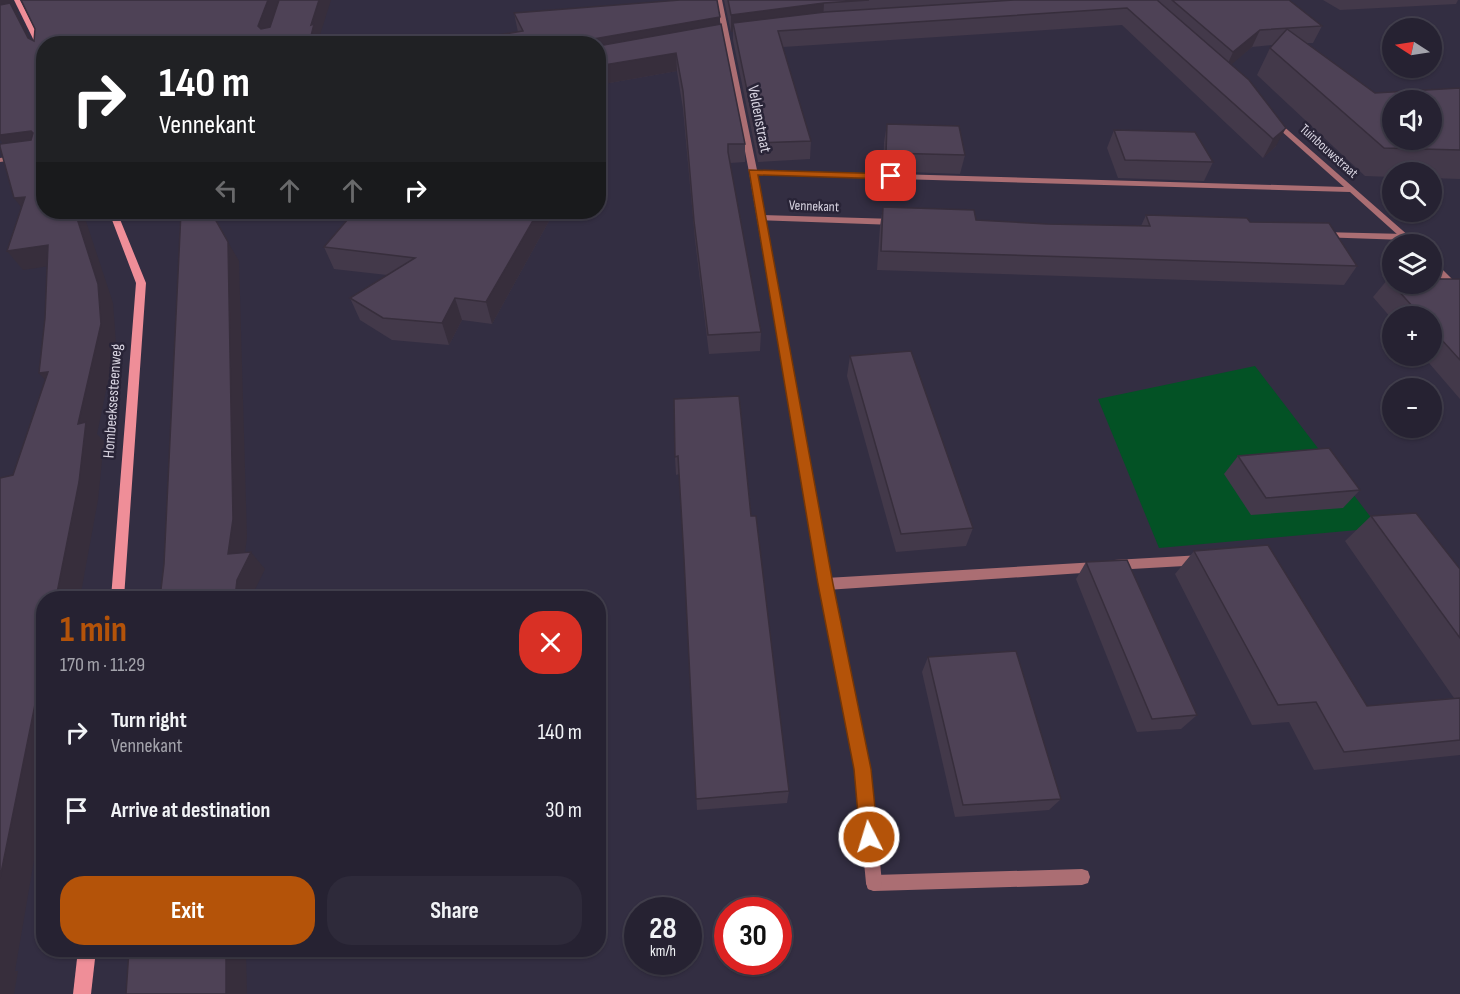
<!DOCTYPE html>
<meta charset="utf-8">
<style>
:root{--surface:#262232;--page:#2e2a3a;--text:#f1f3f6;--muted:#a4a4ac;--line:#423f4d;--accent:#b45309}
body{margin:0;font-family:"Sofia Sans Condensed",sans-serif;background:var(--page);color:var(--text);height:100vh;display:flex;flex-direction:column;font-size:22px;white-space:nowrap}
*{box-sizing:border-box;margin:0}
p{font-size:20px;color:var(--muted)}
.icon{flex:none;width:33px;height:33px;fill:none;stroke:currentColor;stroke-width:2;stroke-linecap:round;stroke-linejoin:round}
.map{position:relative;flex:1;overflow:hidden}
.sheet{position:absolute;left:36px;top:591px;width:570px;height:366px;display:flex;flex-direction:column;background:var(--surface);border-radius:24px;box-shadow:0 2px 4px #0004,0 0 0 2px var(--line)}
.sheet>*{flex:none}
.guide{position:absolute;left:36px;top:36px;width:570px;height:183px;border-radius:24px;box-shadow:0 2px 4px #0004,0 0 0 2px var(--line);background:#202124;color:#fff;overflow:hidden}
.needle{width:39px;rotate:282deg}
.fabs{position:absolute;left:1382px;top:18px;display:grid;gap:12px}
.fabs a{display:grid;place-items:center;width:60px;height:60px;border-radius:50%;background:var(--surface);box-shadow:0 2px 4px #0004,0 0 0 2px var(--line);font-size:30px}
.speed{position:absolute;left:624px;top:897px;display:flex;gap:12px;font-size:30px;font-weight:700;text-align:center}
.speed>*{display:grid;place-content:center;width:78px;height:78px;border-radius:50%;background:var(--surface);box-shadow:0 2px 4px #0004,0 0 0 2px var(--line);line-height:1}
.speed small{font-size:15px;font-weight:400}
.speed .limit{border:9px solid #d22;background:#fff;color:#111}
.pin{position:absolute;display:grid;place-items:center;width:51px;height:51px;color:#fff;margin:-26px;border-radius:12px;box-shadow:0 3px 9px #0006}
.me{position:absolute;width:66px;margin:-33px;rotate:355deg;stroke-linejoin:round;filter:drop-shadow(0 0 4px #0008)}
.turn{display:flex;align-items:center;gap:21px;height:126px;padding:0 24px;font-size:27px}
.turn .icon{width:78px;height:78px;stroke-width:2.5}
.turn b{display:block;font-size:42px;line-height:51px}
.lanes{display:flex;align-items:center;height:57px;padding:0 24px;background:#0003;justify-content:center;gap:30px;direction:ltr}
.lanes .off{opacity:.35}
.round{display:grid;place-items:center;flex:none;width:63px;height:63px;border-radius:24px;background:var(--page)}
.head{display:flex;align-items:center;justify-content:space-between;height:102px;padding:0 24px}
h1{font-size:36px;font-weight:700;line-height:45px;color:var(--accent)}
.primary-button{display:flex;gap:12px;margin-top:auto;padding:12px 24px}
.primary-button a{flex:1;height:69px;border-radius:24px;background:var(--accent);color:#fff;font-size:24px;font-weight:700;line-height:69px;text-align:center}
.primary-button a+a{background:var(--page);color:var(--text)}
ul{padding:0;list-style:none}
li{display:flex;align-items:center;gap:18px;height:78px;padding:0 24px}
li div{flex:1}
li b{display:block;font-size:22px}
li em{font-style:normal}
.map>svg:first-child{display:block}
.green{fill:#035225}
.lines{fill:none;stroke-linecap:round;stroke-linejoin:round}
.service{fill:#ab6e73;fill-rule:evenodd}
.pedestrian{fill:#ab6e73;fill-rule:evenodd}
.minor{fill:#ab6e73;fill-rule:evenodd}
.secondary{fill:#ef8e98;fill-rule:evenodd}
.wall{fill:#43394a}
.shaded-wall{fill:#372e3c}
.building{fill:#4e4256;stroke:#372e3c;stroke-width:1.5;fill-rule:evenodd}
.route{fill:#b45309;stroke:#753606;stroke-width:1.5}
.labels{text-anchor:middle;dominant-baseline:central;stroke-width:5;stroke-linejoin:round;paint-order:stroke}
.far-street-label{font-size:14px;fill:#d8d4e1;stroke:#292437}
.street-label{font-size:16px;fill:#d8d4e1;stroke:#292437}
</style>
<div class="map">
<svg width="1460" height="994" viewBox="0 0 1460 994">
<rect width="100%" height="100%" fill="#332e42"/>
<polygon class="green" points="1255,366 1379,528 1159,548 1098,399"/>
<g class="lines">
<g class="service">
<polygon points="1202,555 1207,556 1208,560 1207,564 1202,565 1114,570 1109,569 1108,565 1109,561 1114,560"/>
<polygon points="1097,562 1102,563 1103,567 1102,571 1097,572 826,590 821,588 819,584 821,580 826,578"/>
<polygon points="1082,869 1088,871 1090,877 1088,883 1082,885 874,891 868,889 866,883 868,877 874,875"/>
</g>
<g class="pedestrian">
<polygon points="761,215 895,219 899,222 895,225 758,220 757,218"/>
<polygon points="1321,232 1406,234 1410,237 1406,240 1318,237 1318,233"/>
</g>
<g class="minor">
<polygon points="716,0 722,0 757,170 1344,187 1270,121 1270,117 1273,117 1418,244 1408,244 1350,192 758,175 833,584 871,769 882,883 880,889 874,891 868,889 866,883 855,769 819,584 749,172"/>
<polygon points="44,152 44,156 0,162 0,158"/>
<polygon points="1431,260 1434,261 1460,287 1460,296 1457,295 1431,268"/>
</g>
<g class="secondary">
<polygon points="14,0 20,0 44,47 44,57 41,55"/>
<polygon points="109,212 117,212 146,283 124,598 111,598 136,283"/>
<polygon points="78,950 96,950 91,994 73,994"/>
</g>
</g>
<g class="wall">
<polygon points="675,0 717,0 720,24 745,144 745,162 730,163 761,332 760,351 709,354 695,240 683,109 677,71 598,85 598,44 518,32 514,13 675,1"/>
<polygon points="724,0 1157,0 1158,1 1159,0 1289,0 1322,26 1313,43 1307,43 1375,93 1460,88 1460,179 1431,178 1431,172 1392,172 1392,177 1365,176 1257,75 1270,48 1273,45 1252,47 1231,64 1249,80 1276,146 1263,158 1122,25 783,47 811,141 810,159 758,162 733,40 733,32 731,32"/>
<polygon points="1323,0 1458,0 1456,4 1340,10"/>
<polygon points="887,124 965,155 960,174 883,171 884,142"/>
<polygon points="1114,130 1213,162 1204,181 1118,178 1107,148"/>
<polygon points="883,207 976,220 1047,224 1141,226 1146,215 1250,222 1357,266 1344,285 877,270 880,226"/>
<polygon points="554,212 492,324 462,320 449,345 392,340 360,320 350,298 387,275 334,269 324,247"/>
<polygon points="1388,279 1460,279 1460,399 1423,356 1431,356 1431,316 1392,316 1392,319 1373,297"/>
<polygon points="850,356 973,528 966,546 896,552 847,376"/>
<polygon points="674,399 751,516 789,791 787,803 697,810 684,559 679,474 676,475 675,457"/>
<polygon points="1238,456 1360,490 1343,508 1251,515 1224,474"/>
<polygon points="1371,516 1460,569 1460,755 1314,770 1289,722 1252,725 1175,574 1194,551 1367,706 1454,698 1345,541"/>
<polygon points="1086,562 1197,715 1181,729 1137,732 1076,579"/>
<polygon points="928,657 1061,799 1049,810 955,817 922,672"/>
</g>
<g class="shaded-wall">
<polygon points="0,0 13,0 18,12 17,13 21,20 39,56 0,17"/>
<polygon points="268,0 281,0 266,43 258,26"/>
<polygon points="319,0 331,0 319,38 321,42 320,44 309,44 311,25"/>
<polygon points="824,3 823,20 733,23 733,32 731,32 731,15"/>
<polygon points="720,17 720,34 598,56 598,44 594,44 594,39"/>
<polygon points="1260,30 1252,47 1225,70 1233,52"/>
<polygon points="676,53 677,71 598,85 598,66"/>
<polygon points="1286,128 1276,146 1263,158 1273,139"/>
<polygon points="31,131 44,150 11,154 0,140 0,135"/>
<polygon points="25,197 29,217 14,198"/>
<polygon points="75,212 83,212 113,303 116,343 97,434 104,441 98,500 80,598 56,598 78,424"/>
<polygon points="538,212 554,212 492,324 486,302"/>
<polygon points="228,242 239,261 247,537 243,569 251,552 265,569 251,598 235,598 228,554"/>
<polygon points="48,245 63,264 23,270 7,251"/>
<polygon points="455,298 462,320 449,345 442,323"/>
<polygon points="48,372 56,392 39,373"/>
<polygon points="44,660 44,802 15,971 18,971 14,994 0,994 0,878"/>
<polygon points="226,950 246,950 247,994 226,994"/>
</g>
<g class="building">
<polygon points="21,0 268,0 258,26 261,29 270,27 279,0 319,0 311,25 314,24 309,44 44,44 44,212 75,212 98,284 101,324 78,424 86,422 79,482 56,598 44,598 44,660 0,878 0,478 13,475 48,372 39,373 45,318 48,245 7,251 25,197 14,198 0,147 0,144 31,140 33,133 31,131 0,135 0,5 10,3 28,38 34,41 35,29"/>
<polygon points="680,0 717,0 720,17 594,39 594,44 441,44 523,31 514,13"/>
<polygon points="728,0 869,0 824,3 731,15"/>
<polygon points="1014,0 1157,0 1249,80 1286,128 1273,139 1127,8 778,31 811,141 758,143 733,23 825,12"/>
<polygon points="1172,0 1289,0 1322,26 1260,30 1233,52"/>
<polygon points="721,24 745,144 728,144 728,152 761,332 708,335 694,221 683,91 676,53 598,66 598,46"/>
<path d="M1287 29 1375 93 1460 88V150L1384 148 1270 48ZM1392 100H1431V140H1392Z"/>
<polygon points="887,124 959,126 965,155 886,153"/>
<polygon points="1114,130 1195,132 1213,162 1125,160"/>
<polygon points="883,207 974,210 976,220 1047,224 1150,226 1146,215 1247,218 1250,222 1329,223 1357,266 881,251"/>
<polygon points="181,212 211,212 228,242 233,519 228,554 251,552 237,580 235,598 160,598 164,564"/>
<polygon points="354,212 538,212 486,302 455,298 442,323 383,318 350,298 415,258 324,247"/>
<polygon points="1388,279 1392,279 1392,284 1431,284 1431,279 1460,279 1460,360 1431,328 1431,316 1421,316"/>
<polygon points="911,351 973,528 901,534 850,356"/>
<polygon points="739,396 751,516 756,516 789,791 696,799 684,559 678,456 675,457 674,399"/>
<polygon points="1329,448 1360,490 1266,498 1238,456"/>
<polygon points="1416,513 1460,569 1460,638 1371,516"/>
<polygon points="1268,545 1367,706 1460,698 1460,740 1344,752 1316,702 1278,705 1194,551"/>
<polygon points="1127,560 1197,715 1152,719 1086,562"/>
<polygon points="1016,651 1061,799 963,805 928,657"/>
<polygon points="129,950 226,950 226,994 126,994"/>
</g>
<polygon class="route" points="749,170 891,174 896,176 891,179 758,175 833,584 871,769 878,837 876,844 869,846 863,844 860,837 854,769 818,584"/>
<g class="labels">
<g class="far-street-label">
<text transform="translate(1329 151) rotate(42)">Tuinbouwstraat</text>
<text transform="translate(814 206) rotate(2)">Vennekant</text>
</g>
<g class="street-label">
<text transform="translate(759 119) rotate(79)">Veldenstraat</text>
<text transform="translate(113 401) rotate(-86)">Hombeeksesteenweg</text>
</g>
</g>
</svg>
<div class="fabs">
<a><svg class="needle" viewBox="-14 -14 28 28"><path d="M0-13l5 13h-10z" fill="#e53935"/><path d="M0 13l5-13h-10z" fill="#a4a4ac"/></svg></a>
<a><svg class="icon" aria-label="sound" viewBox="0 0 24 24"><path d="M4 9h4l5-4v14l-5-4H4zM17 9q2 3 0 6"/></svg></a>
<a><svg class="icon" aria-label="search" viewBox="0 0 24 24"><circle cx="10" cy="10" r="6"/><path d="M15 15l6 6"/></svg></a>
<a><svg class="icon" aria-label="layers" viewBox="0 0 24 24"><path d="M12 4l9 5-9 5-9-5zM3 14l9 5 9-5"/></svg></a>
<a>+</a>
<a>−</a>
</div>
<div class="speed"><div>28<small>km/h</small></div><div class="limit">30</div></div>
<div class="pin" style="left:891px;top:176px;background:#d93025"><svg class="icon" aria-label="arrive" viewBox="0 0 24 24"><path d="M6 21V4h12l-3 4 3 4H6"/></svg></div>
<svg class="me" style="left:869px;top:837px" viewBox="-20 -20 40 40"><circle r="17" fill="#b45309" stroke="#fff" stroke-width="3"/><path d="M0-11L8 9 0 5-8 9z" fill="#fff"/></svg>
<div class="guide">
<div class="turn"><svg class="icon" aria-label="right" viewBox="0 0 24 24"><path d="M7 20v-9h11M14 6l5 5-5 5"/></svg><div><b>140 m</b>Vennekant</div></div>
<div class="lanes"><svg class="icon off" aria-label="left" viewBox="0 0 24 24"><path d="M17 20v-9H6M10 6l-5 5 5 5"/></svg><svg class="icon off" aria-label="ahead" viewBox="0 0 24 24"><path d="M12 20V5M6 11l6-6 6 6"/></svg><svg class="icon off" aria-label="ahead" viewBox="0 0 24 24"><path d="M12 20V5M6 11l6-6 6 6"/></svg><svg class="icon" aria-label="right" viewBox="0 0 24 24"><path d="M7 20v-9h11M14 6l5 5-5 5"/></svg></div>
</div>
<section class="sheet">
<div class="head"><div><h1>1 min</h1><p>170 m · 11:29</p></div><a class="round" style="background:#d93025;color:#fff"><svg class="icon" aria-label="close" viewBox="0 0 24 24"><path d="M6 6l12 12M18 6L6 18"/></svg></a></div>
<ul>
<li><svg class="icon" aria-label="right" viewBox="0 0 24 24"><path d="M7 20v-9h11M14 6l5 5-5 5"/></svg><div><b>Turn right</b><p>Vennekant</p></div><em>140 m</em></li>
<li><svg class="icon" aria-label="arrive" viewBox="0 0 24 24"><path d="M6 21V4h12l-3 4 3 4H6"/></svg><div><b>Arrive at destination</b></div><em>30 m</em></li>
</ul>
<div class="primary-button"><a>Exit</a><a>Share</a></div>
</section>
</div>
